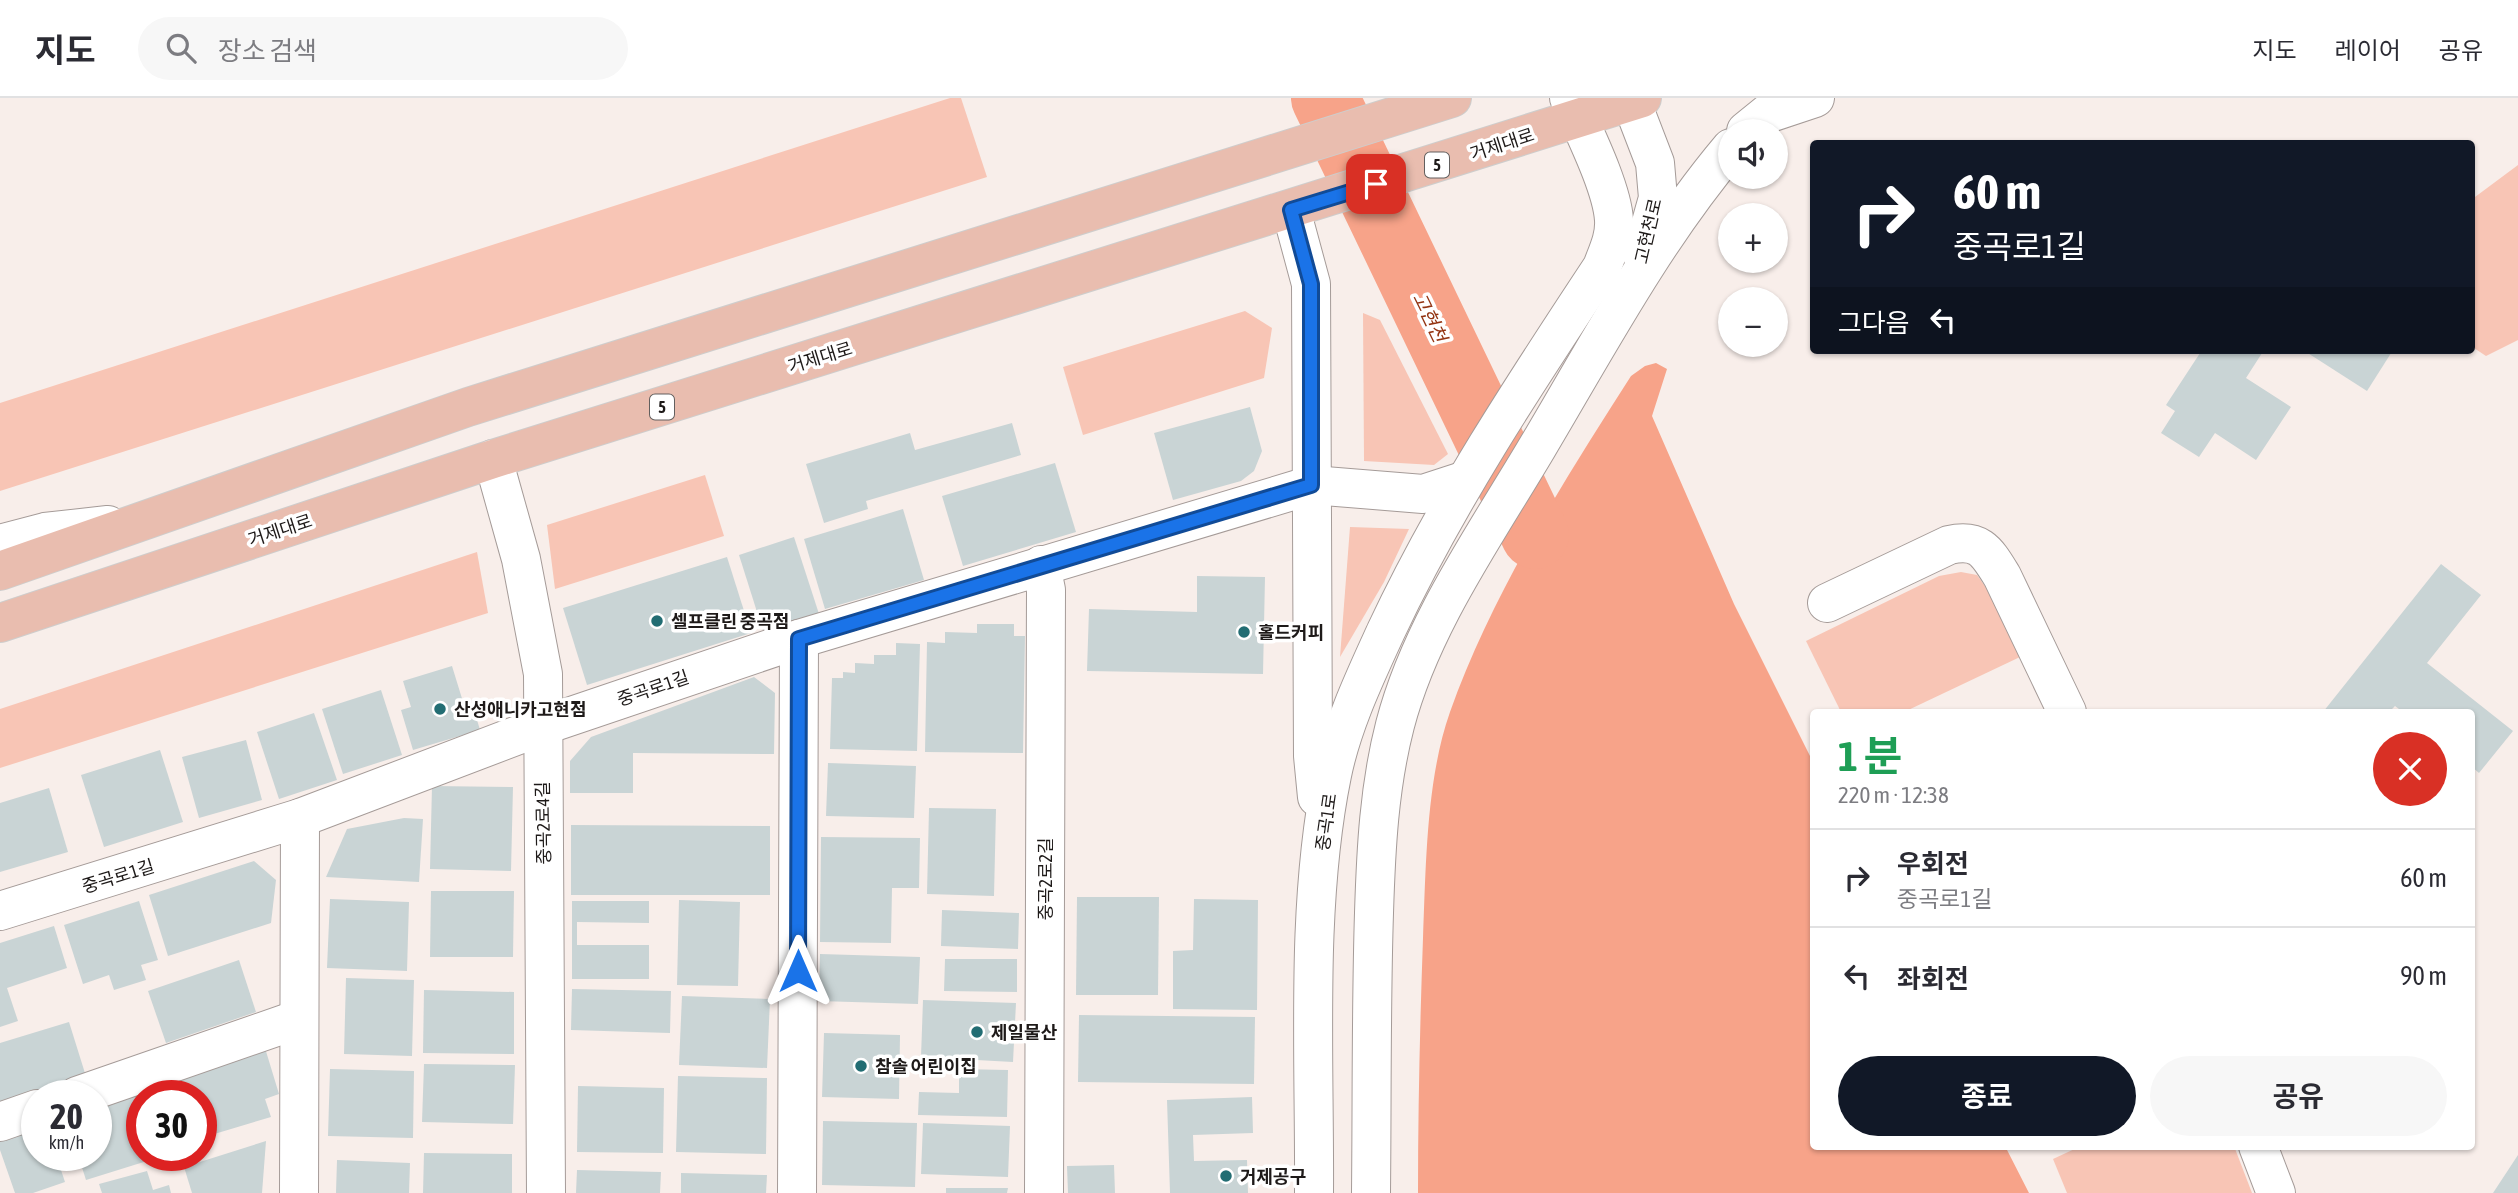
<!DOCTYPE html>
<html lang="ko">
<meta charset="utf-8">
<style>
:root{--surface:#fff;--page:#f7f7f7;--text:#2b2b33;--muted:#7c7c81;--line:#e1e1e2;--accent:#111827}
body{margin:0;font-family:"Asap Condensed","Noto Sans KR",sans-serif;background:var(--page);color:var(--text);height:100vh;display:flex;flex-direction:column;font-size:26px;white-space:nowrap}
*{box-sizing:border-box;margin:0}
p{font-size:23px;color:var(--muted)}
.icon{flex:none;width:38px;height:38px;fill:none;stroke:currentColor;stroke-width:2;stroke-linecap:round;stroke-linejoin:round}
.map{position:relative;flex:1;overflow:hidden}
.sheet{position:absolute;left:1810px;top:611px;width:665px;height:441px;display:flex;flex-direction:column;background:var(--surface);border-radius:7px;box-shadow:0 2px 5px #0004}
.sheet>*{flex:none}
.banner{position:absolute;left:1810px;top:42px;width:665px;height:214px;border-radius:7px;box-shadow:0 2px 5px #0004;background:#111827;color:#fff;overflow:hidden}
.buttons{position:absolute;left:1718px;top:21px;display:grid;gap:14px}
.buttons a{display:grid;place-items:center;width:70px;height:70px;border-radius:50%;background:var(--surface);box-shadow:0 2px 5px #0004;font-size:35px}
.speed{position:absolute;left:21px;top:982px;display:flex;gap:14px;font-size:35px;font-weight:700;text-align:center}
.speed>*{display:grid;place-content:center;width:91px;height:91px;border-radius:50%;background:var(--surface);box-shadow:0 2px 5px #0004;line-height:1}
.speed small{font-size:18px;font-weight:400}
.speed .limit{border:10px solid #d22;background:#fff;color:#111}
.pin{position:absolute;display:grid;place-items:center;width:60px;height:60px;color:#fff;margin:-30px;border-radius:14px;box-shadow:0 4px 10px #0006}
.me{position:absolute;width:77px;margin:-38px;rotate:0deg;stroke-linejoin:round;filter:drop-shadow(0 0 5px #0008)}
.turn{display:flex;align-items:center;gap:24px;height:147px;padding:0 28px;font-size:32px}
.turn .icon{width:91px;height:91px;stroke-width:2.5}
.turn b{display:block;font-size:49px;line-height:60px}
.then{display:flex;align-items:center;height:66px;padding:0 28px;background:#0003;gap:14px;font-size:26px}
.round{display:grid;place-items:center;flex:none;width:74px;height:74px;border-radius:37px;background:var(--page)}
.head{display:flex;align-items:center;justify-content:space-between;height:119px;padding:0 28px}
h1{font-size:42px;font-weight:700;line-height:52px;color:#1e9e55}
.cta{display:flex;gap:14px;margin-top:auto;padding:14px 28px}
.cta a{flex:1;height:80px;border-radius:42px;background:var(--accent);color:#fff;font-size:28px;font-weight:700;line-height:80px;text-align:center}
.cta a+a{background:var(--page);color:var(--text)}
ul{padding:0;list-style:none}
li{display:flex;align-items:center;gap:21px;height:98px;padding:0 28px;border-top:2px solid var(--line)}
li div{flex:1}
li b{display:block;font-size:26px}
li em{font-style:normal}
header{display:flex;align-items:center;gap:42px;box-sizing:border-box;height:98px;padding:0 35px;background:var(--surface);border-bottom:2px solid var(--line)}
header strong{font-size:33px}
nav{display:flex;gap:38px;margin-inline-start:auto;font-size:24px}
.search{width:490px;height:63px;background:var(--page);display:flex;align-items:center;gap:18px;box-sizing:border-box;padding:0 24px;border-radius:38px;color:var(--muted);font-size:26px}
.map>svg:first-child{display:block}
.green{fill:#f8c5b5}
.water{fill:#f7a389}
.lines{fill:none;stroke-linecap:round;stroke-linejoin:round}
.river{stroke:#f7a389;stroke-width:68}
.building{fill:#c9d4d5}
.minor-casing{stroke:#a59b98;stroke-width:40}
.major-casing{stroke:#cecdcc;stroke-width:40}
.minor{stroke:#fff;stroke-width:38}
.major{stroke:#e9bdaf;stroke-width:38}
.route-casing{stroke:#114b97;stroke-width:18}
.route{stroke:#1a73e8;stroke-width:12}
.poi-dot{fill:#226d73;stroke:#fff;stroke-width:2.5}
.labels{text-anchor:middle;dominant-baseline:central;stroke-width:7;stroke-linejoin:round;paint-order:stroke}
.shield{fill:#fff;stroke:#625f5e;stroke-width:2}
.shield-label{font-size:16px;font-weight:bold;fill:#1e1a19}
.street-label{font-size:18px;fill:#1e1a19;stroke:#fff}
.poi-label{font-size:18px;font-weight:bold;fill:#1e1a19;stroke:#fff;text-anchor:start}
.water-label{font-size:19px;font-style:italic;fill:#933311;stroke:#fff}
</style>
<header>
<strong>지도</strong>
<div class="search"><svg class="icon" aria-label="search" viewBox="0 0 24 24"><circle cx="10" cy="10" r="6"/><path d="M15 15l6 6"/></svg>장소 검색</div>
<nav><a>지도</a><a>레이어</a><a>공유</a></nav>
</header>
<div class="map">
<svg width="2518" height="1095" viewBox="0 0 2518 1095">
<rect width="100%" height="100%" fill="#f8eeea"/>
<g class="green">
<polygon points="950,0 961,0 987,79 0,393 0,305"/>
<polygon points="2518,67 2518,242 2486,258 2471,248 2471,102"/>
<polygon points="1245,213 1272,230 1264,280 1083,337 1063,269"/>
<polygon points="1363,215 1380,222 1448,356 1434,367 1364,363"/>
<polygon points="705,377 724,438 555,491 547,427"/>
<polygon points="1350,429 1409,431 1384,484 1340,559"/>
<polygon points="477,454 488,515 0,670 0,611"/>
<polygon points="1961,474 1977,477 1990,495 2020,559 1904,614 1841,614 1806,543 1939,478"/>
<polygon points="2081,1048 2234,1048 2252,1095 2067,1095 2053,1061"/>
</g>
<path class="water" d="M1656 265 1667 271 1652 318 1734 506 1813 664V1048H2005L2029 1095H1418C1418 1010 1420 925 1423 840 1426 769 1426 682 1450 614 1492 495 1564 383 1631 278L1645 268Z"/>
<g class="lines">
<polyline class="river" points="1325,0 1535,437"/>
</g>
<g class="building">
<polygon points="2202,252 2264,252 2246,280 2291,309 2256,362 2215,335 2199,359 2161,335 2175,313 2166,307"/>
<polygon points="2303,252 2393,252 2367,293"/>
<polygon points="1250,309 1262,353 1254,373 1241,383 1173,402 1154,335"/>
<polygon points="1012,325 1021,357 866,403 868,411 824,425 806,366 910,335 915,352"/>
<polygon points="1055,365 1076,434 963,468 942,398"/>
<polygon points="903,411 924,482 825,511 804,441"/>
<polygon points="794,439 820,519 764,536 739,457"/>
<polygon points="727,459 751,535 587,587 563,510"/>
<polygon points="2441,466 2481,497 2427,565 2513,633 2479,675 2471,668 2471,614 2403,614 2395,608 2389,614 2323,614"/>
<polygon points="1197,478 1265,479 1263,576 1087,573 1089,511 1197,514"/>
<polygon points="977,526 1014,526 1014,538 1025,538 1023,655 925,654 927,544 945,545 945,534 977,535"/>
<polygon points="896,545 920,546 917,653 830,651 832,580 843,580 843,574 855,575 855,565 874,566 874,557 896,557"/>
<polygon points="452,568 464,607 472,605 480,632 413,652 401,612 411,609 403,583"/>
<polygon points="754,579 775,595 774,656 633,655 633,695 570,695 570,663 591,639"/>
<polygon points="381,592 402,657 343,676 322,611"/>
<polygon points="314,615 337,682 279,701 257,634"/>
<polygon points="246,642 262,702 199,720 182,659"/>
<polygon points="160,652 183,724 104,749 81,677"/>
<polygon points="828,665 916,668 914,720 826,718"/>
<polygon points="432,688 513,689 511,773 430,771"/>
<polygon points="49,690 68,754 0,774 0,705"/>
<polygon points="929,710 996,711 994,798 927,796"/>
<polygon points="404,720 423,721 419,784 326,779 347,731"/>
<polygon points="571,727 770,728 770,797 571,797"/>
<polygon points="821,739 920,740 919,790 892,790 891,845 820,844"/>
<polygon points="254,763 276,782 271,825 168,858 149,797"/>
<polygon points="431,793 514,793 513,859 430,859"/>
<polygon points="1077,799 1159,799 1158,897 1076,897"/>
<polygon points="330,801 409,804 407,873 327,870"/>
<polygon points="1194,801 1258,802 1257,912 1173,911 1173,853 1193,852"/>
<polygon points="679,802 740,804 738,888 677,887"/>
<polygon points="139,803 158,862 141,867 146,882 114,892 109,877 83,886 64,827"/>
<polygon points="572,803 649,803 649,825 577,824 577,847 649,847 649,881 572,881"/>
<polygon points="942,812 1019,815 1018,851 941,848"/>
<polygon points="54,828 67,870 7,890 18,923 0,929 0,845"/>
<polygon points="820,856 920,859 918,906 819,903"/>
<polygon points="945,861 1017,861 1017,894 944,893"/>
<polygon points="239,862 256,914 166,945 148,893"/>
<polygon points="346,880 414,882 412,958 344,956"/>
<polygon points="572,891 671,893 670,935 571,932"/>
<polygon points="424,892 514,894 514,956 423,955"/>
<polygon points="682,898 770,901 767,970 679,967"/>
<polygon points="923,902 1016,905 1013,964 921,959"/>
<polygon points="1079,917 1255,919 1254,986 1078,984"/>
<polygon points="69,924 89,988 58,998 37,998 0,1015 0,945"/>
<polygon points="824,935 900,937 899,1001 822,999"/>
<polygon points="265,950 279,996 265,1001 271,1019 201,1040 201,998 185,998 179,976"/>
<polygon points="424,966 515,967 513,1026 422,1024"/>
<polygon points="330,971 414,973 413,1040 328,1038"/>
<polygon points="959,971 1008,972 1007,1019 918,1017 919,994 959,995"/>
<polygon points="678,978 767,980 766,1056 676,1054"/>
<polygon points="146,987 149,998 142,998 142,1057 163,1058 86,1082 78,1057 96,1057 96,1003"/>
<polygon points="578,988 664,990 663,1055 577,1054"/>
<polygon points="1252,999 1253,1035 1193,1037 1194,1063 1247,1062 1248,1095 1170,1095 1167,1002"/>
<polygon points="37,1023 37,1057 56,1057 65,1084 33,1095 15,1095 0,1052 0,1036"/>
<polygon points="823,1023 917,1025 915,1089 822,1087"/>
<polygon points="923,1025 1010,1028 1008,1079 921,1076"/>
<polygon points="266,1043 262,1095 192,1095 184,1069"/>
<polygon points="424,1055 512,1056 512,1095 423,1095"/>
<polygon points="2518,1057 2518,1095 2493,1095"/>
<polygon points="337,1062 410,1065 409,1095 336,1095"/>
<polygon points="1114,1067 1115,1095 1068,1095 1067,1068"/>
<polygon points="577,1072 661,1074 660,1095 576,1095"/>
<polygon points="147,1073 153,1092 169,1087 171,1095 102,1095 99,1086"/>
<polygon points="681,1075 767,1077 766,1095 681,1095"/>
<polygon points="946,1090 1008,1090 1007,1095 946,1095"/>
</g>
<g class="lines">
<g class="minor-casing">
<g id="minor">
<polyline points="1630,0 1655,65 1658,100 1642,157"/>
<polyline points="1746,33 1767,16 1815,0"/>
<polyline points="1291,112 1311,186 1313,658 1317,699"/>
<polyline points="493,361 521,461 543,576 546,1095"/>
<polyline points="0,446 45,434 108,427"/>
<polyline points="1041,467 1046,492 1044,1095"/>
<path d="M1827 505 1949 447C1980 440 1987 454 2002 478L2067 614"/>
<polyline points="0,813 300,720 542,628 799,541 1312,387 1423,396 1466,382"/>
<polyline points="77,998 299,921"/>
<polyline points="0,1024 37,1011"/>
<polyline points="2258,1048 2276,1095"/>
<polyline points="299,1095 300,720"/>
<polyline points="797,1095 799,541"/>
<path d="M1314 1095C1315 960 1305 809 1332 677 1342 627 1365 579 1386 533 1446 405 1524 287 1602 169 1608 153 1615 139 1614 122 1612 89 1583 32 1569 0"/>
<path d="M1371 1095C1372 1001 1371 908 1374 815 1376 751 1379 689 1395 627 1421 527 1486 436 1538 348 1598 247 1655 140 1731 50"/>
</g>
</g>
<g class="major-casing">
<g id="major">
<polyline points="0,473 468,309 1452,0"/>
<polyline points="0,525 493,361 1642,0"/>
</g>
</g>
<use href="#minor" class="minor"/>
<use href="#major" class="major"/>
</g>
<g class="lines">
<g class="route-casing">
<polyline id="route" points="798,873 799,541 1311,387 1311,186 1291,112 1376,86"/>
</g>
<use href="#route" class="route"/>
</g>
<g class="poi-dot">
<circle cx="657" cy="523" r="7"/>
<circle cx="1244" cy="534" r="7"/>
<circle cx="440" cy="611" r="7"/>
<circle cx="977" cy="934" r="7"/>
<circle cx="861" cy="968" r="7"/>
<circle cx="1226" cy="1078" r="7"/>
</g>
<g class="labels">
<g class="shield">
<rect x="1425" y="54.5" width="24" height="25" rx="5"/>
<rect x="650" y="296.5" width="24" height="25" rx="5"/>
</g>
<g class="shield-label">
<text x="1437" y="67">5</text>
<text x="662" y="309">5</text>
</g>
<g class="street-label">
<text transform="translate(1502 46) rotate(-18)">거제대로</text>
<text transform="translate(1648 133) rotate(-77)">고현천로</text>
<text transform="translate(820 259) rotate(-17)">거제대로</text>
<text transform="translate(280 432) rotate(-18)">거제대로</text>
<text transform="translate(653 590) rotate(-19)">중곡로1길</text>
<text transform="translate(1326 724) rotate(-82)">중곡1로</text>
<text transform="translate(543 725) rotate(-91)">중곡2로4길</text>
<text transform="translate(118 778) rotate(-17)">중곡로1길</text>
<text transform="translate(1045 781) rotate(-90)">중곡2로2길</text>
</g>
<g class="poi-label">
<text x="671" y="523">셀프클린 중곡점</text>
<text x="1258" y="534">홀드커피</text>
<text x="454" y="611">산성애니카고현점</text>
<text x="991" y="934">제일물산</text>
<text x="875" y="968">참솔 어린이집</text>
<text x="1240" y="1078">거제공구</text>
</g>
<g class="water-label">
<text transform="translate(1430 219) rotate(64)">고현천</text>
</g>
</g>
</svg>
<div class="buttons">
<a><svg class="icon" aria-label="sound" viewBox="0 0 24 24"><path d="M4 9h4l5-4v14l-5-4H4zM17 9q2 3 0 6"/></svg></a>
<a>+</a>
<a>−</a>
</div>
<div class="speed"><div>20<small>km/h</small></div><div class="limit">30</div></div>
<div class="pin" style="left:1376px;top:86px;background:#d93025"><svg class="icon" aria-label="arrive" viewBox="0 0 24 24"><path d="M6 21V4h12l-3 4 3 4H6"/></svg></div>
<svg class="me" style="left:798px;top:873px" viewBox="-20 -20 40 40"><path d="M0-17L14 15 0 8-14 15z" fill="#1a73e8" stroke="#fff" stroke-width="4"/></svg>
<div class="banner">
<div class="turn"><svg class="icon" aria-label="right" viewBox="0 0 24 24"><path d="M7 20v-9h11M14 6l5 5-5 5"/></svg><div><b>60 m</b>중곡로1길</div></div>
<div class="then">그다음<svg class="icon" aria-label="left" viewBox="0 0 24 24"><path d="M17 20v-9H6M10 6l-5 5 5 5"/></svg></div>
</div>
<section class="sheet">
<div class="head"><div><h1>1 분</h1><p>220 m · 12:38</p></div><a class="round" style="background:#d93025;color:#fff"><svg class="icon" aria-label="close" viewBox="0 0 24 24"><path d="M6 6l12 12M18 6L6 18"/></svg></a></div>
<ul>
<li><svg class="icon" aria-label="right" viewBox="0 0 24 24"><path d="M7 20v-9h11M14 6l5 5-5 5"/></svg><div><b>우회전</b><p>중곡로1길</p></div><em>60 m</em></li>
<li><svg class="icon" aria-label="left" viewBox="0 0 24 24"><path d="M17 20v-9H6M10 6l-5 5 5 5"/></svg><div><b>좌회전</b></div><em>90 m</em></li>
</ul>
<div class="cta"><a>종료</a><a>공유</a></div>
</section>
</div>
